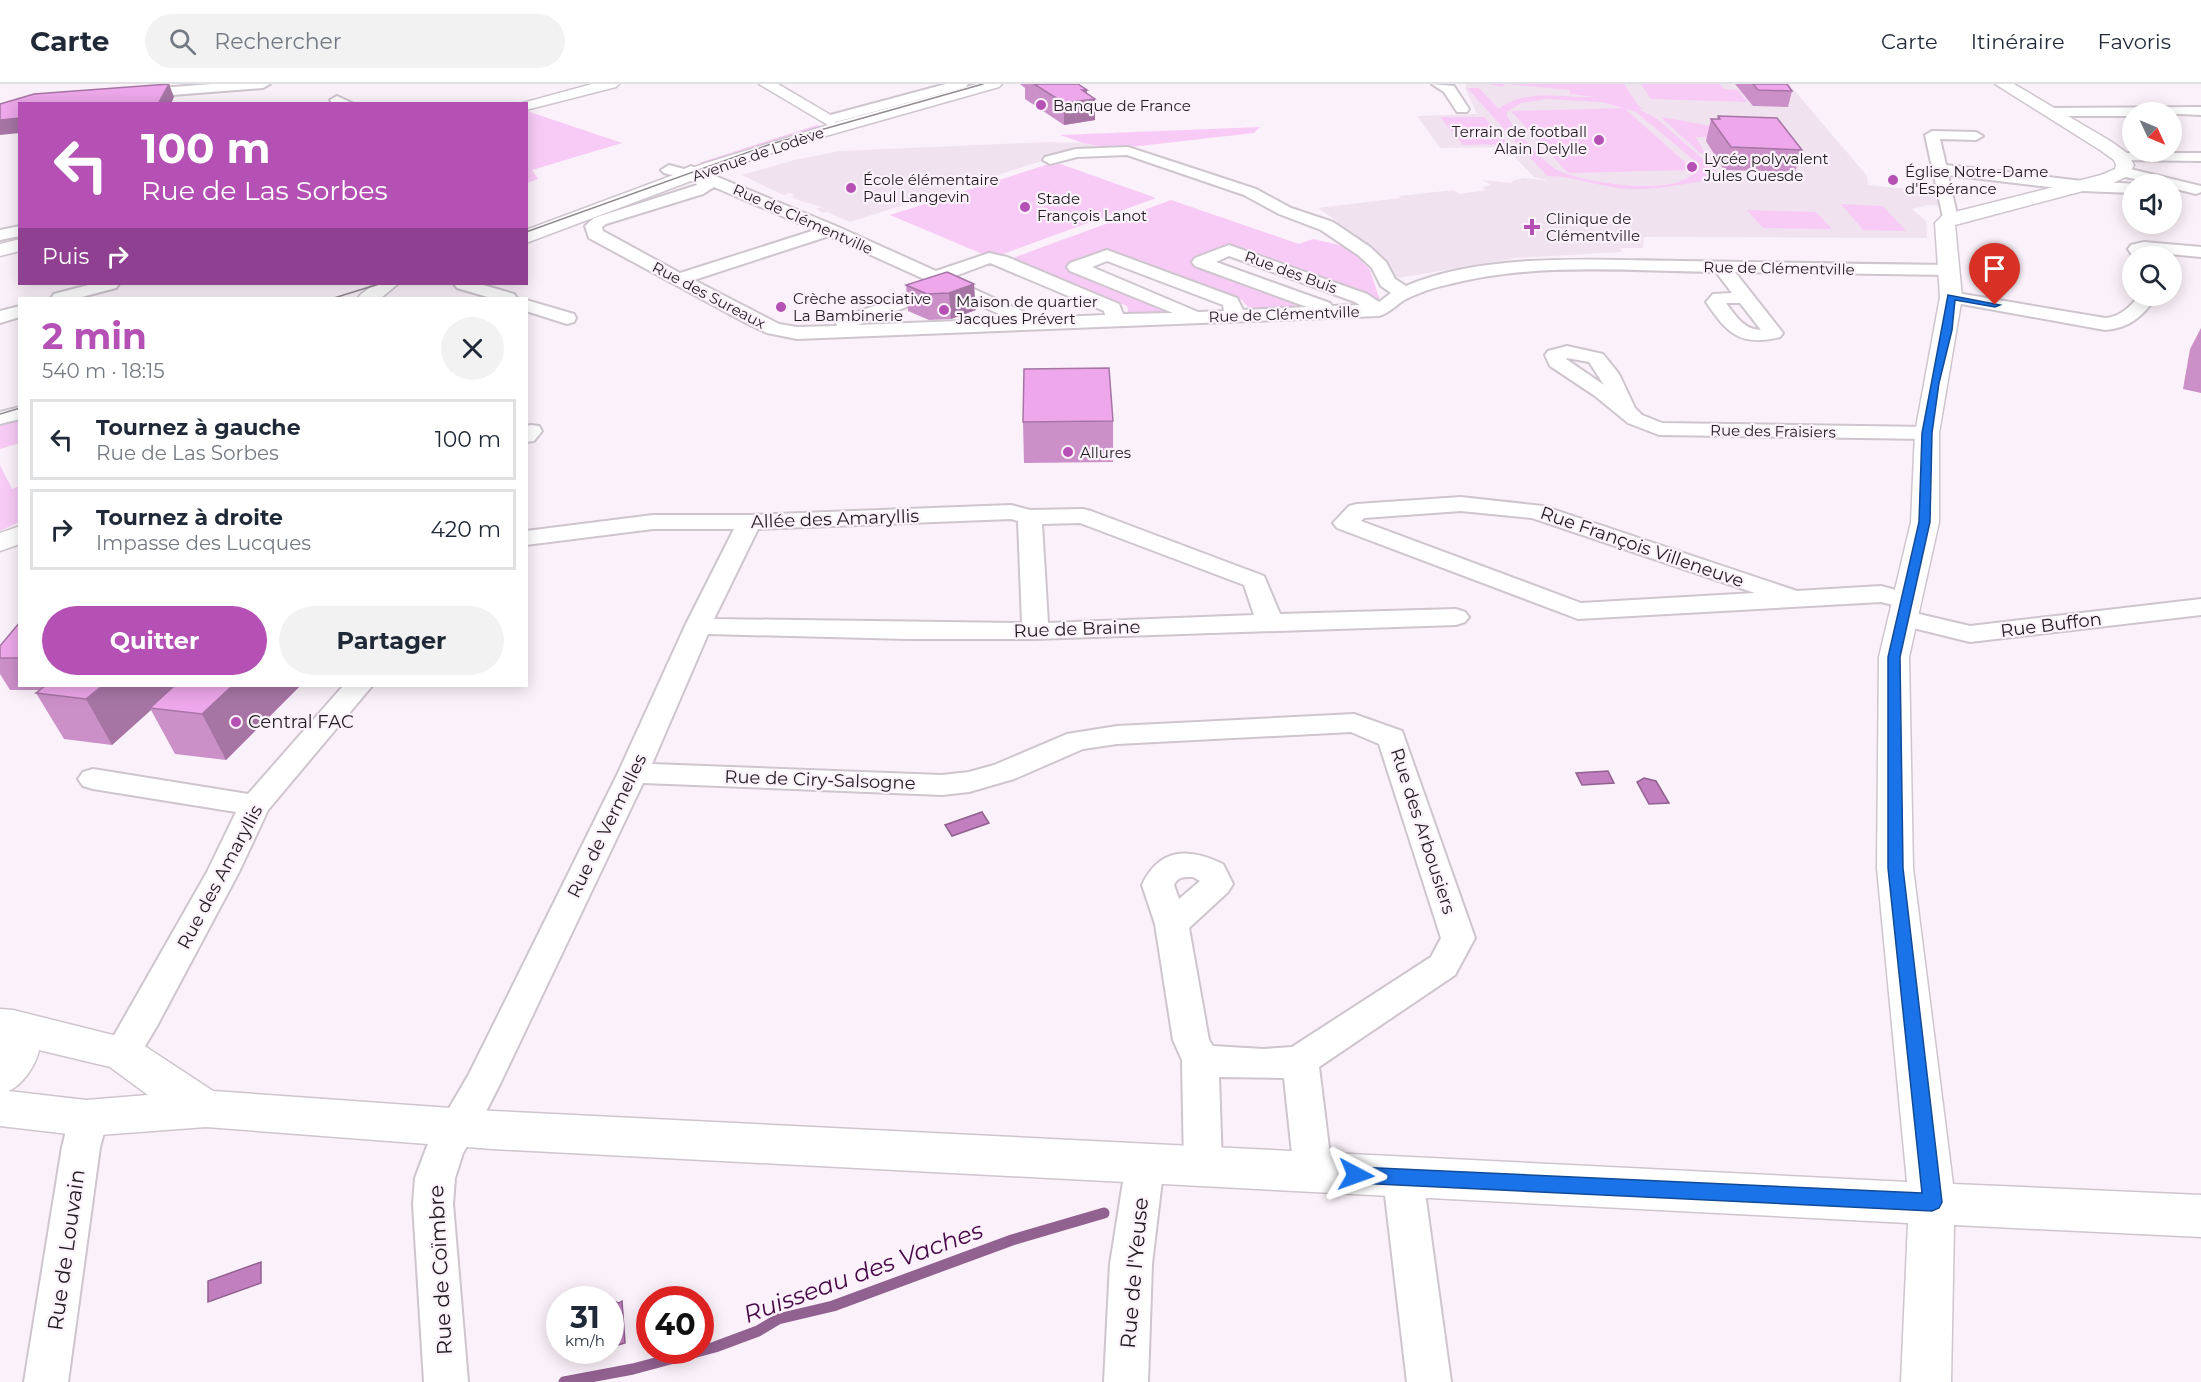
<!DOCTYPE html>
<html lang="fr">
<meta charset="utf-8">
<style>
:root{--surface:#fff;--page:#f2f2f3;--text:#1f2937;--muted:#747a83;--line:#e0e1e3;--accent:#b550b5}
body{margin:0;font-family:Montserrat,sans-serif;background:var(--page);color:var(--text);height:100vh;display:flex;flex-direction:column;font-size:22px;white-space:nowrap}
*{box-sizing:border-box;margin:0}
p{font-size:20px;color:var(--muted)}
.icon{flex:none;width:33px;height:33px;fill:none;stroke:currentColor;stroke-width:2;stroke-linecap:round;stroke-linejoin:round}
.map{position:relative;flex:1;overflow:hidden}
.side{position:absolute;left:18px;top:213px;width:510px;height:390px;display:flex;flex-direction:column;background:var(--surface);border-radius:0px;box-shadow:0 3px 15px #0003}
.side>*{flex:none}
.hud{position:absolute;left:18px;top:18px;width:510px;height:183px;border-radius:0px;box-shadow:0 3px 15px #0003;background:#b550b5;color:#fff;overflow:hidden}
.needle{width:39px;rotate:134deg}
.tools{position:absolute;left:2122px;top:18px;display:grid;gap:12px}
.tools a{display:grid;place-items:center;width:60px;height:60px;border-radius:50%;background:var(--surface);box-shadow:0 3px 15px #0003;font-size:30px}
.speed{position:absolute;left:546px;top:1202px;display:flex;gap:12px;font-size:30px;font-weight:700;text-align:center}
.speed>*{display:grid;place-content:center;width:78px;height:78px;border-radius:50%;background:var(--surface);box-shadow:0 3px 15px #0003;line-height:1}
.speed small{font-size:15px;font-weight:400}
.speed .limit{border:9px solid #d22;background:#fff;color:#111}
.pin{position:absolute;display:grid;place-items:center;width:51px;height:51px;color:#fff;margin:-62px -26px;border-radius:50% 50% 50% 0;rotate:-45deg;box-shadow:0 0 6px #0007}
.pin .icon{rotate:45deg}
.me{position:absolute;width:66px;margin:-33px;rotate:94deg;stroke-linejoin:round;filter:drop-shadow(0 0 4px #0008)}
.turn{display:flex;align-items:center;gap:21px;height:126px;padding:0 24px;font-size:27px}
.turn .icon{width:78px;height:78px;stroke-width:2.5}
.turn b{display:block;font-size:42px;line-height:51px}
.then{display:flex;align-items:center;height:57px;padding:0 24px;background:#0003;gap:12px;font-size:22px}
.round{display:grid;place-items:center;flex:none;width:63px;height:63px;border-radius:32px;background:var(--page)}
.overview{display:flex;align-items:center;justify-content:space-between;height:102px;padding:0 24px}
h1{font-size:36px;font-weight:700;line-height:45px;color:var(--accent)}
.button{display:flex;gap:12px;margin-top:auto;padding:12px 24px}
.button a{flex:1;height:69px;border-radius:36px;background:var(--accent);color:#fff;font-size:24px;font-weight:700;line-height:69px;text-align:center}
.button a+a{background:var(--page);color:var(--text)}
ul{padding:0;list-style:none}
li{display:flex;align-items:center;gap:18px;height:81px;margin:0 12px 9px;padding:0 12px;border:3px solid var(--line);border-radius:0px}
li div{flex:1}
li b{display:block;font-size:22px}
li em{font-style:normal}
header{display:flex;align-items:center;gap:36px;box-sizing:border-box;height:84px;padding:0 30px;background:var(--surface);border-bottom:2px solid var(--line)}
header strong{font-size:28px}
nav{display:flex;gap:33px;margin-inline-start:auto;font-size:21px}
.search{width:420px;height:54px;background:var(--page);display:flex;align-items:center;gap:15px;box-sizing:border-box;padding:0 21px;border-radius:33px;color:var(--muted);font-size:22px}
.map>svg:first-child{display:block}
.built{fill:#f1e2f0}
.green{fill:#f8cbf6;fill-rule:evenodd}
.water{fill:#c27fc0;stroke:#916190;stroke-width:1.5}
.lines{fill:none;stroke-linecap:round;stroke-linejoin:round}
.stream{stroke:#916190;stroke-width:11}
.minor-casing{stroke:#cec5ce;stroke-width:4}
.tertiary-casing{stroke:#cec5ce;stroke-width:3}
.primary-casing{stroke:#cec5ce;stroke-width:3}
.minor{fill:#fff;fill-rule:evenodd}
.tertiary{fill:#fff;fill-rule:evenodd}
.primary{fill:#fff;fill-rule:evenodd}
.tram{stroke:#918b91;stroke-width:1.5}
.wall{fill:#cc90c9}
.shaded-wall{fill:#a675a4}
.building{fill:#eda7ea;stroke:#a675a4;stroke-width:1.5}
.route{fill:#1a73e8;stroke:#114b97;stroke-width:1.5}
.poi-dot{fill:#b550b5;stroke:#fbf1fa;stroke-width:2}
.labels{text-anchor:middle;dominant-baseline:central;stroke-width:4.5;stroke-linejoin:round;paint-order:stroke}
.far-poi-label{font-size:15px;fill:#1f1c1f;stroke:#fbf1fa;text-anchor:start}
.far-street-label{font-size:15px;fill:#1f1c1f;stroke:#fbf1fa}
.street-label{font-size:18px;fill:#1f1c1f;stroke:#fbf1fa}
.poi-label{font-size:18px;fill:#1f1c1f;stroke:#fbf1fa;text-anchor:start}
.near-street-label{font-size:21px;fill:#1f1c1f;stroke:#fbf1fa}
.near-water-label{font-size:24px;font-style:italic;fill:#460746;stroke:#fbf1fa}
</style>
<header>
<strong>Carte</strong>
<div class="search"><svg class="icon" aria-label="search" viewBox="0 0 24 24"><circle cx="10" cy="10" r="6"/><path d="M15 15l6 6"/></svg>Rechercher</div>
<nav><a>Carte</a><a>Itinéraire</a><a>Favoris</a></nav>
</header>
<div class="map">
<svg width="2201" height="1298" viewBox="0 0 2201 1298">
<rect width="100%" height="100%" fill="#fbf1fa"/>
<g class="built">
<polygon points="1467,0 1789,0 1867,92 1868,101 1939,108 1943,122 1928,121 1912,125 1926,137 1927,154 1644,153 1643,164 1620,164 1622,168 1516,174 1393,195 1347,150 1337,137 1318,124 1400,114 1399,112 1454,106 1459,110 1486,106 1482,103 1491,101 1482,96 1511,99 1515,96 1524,94 1544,96 1552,101 1544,95 1534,93 1505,63 1440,64 1417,32 1477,30 1465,4"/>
<polygon points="1048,58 1083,59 1113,65 1067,69 850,138 827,128 823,129 816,125 822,123 801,117 792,113 794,111 790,109 783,111 742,91 794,76 840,67"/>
</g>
<g class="green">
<path d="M1489 0H1624L1638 21 1644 26 1637 24 1657 35 1726 95C1693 96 1663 107 1629 105 1601 104 1573 91 1547 92L1467 4H1479L1499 25C1526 3 1565 15 1595 13L1570 10V6L1504 0 1503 3ZM1547 15 1602 18 1636 28 1695 77 1697 82C1687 117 1581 98 1557 86 1545 79 1513 45 1507 32V28L1521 19Z"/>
<polygon points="1641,0 1720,0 1724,5 1738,6 1747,18 1651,15"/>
<polygon points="1624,24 1694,86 1568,89 1511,27"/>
<polygon points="527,27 622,59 532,86 538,95 527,99"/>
<polygon points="1440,33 1484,33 1508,60 1463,61"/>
<polygon points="1661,33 1757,50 1759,54 1696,53 1706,71 1701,70"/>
<polygon points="817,41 825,44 709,82 699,79"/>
<polygon points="1260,43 1254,49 1113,65 1083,59 1060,51"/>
<polygon points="1055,78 1156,114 992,174 890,131"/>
<polygon points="1171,116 1299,160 1313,155 1348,163 1370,186 1380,216 1234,165 1223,164 1192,178 1311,225 1250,226 1242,216 1110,168 1069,184 1175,229 1129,232 1127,222 1010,175"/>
<polygon points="1841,120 1883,122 1906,147 1863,146"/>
<polygon points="1747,126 1816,128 1832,145 1763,144"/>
<polygon points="19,336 19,359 0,365 0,341"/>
<polygon points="0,381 12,405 20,402 19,438 0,447"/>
</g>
<g class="water">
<polygon points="1608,687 1614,699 1582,701 1576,689"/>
<polygon points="1644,694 1656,697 1669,719 1649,720 1637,698"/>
<polygon points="982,728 989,739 952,752 945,741"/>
<polygon points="261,1178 261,1199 208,1218 208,1197"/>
<polygon points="610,1216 619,1219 622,1217 625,1259 611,1263"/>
</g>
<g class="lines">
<polyline class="stream" points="564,1298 633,1285 715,1263 758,1247 778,1235 833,1222 1012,1156 1104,1129"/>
<g class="minor-casing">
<g id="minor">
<polygon points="212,0 270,0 263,4 134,14 127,10 134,6"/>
<polygon points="946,0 968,0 966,3 828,40 821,36 823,33"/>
<polygon points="1432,0 1454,2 1469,25 1467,28 1457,28 1444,8"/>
<polygon points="337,12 354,20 332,19 330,16"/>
<polygon points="2201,23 2201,31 2133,28 2133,32 2049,32 2042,28 2049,24"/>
<polygon points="1932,47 1976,48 1983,52 1976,56 1940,55 1946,81 2082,97 2138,100 2133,100 2133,109 2082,107 1948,91 1958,135 1950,140 1944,138 1925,51"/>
<path d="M1128 63 1256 105 1291 124 1333 138 1370 163 1386 178 1395 195 1406 202C1484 168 1597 176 1681 177 1771 178 1860 180 1950 181L1956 182 1959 186 1956 190 1950 191 1735 188 1783 249 1780 253C1740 263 1727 249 1706 218L1713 210 1732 209 1716 188C1629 187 1535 178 1450 200 1435 203 1420 208 1406 215 1397 220 1390 229 1379 232L797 255 767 249 746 239 589 154 585 142 594 134 697 101 694 97 664 89 661 86 669 81 684 85 691 82 836 142 936 187 989 169 1007 173 1119 220 1123 230 1173 229 1070 187 1067 183 1070 179 1107 166 1237 214 1243 226 1307 223 1195 182 1192 178 1195 174 1229 161 1367 210 1379 218 1391 209 1381 202 1372 184 1358 171 1321 146 1279 130 1244 111 1127 71 1077 73 1050 80 1043 76 1045 73 1076 65ZM714 103 815 146 680 189 603 147 602 143 606 140 703 110ZM829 152 935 200 838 235 836 239 837 242 797 243 779 240 694 196ZM1229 172 1355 218 1360 221 1332 222 1330 219 1216 178ZM1107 177 1223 221 1224 227 1198 228 1092 183ZM990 179 1104 227 1105 231 1037 234 950 194ZM949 207 1010 235 857 241 948 208ZM1726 219H1740L1761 246C1744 246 1735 231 1726 219Z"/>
<polygon points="2121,69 2201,69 2201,77 2116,76 2114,73 2116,70"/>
<polygon points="2122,83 2201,102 2201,108 2196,110 2172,104 2172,100 2156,100 2117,91 2114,88 2117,85"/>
<polygon points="20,142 20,152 0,156 0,146"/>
<polygon points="2144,158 2201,163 2201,173 2148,168 2149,172 2133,173 2128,165 2131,161"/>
<polygon points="92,200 119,200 116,204 78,214 51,214 54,210"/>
<polygon points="454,200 480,200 514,210 517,214 491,214 457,204"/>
<path d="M1951 208 2105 234C2120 233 2130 223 2139 212H2157C2143 232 2130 244 2105 246L1945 217 1942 213 1945 209Z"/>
<polygon points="526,216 574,230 576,234 574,238 567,240 526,227"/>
<polygon points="20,222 20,233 0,239 0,227"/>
<path d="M1567 262 1603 270 1619 290 1635 324 1642 331 1662 339 1927 343 1935 344 1938 349 1935 354 1927 355 1659 351 1628 339 1595 312 1550 282 1545 271 1548 267ZM1567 274 1589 278 1604 301 1566 275Z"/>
<polygon points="20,323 20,335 0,340 0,328"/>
<polygon points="531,341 539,342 542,347 534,357 526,358 526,342"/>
<path d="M1461 413 1543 422 1797 507 1881 502 1914 511 1918 516 1914 521 1905 524 1881 518 1578 535 1337 444 1333 439 1349 422 1357 420ZM1461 427 1532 434 1755 509 1581 519 1361 437 1364 434Z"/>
<path d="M1011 421 1030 426 1083 425 1091 427 1264 492 1280 530 1456 525 1465 528 1469 533 1465 538 1456 541 1035 555H908L708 550 652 680 942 691 969 688 994 681 1067 650 1117 642 1354 630 1402 647 1475 854 1455 891 1319 983 1332 1088 1327 1100 1313 1105 1299 1100 1294 1088 1284 994 1219 993 1222 1082 1217 1094 1203 1099 1189 1094 1184 1082 1182 976 1173 956 1155 840 1142 801C1160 763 1189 764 1223 780L1233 800 1228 808 1189 844 1209 956 1213 962 1263 965 1292 963 1431 873 1441 854 1379 660 1351 648 1117 660 1083 665 1014 695 969 708 942 711 643 699 500 1000 472 1055 463 1069 455 1094 453 1120 468 1298H424L413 1120 415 1094 427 1062 469 990 618 689 685 542 734 445H653L526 461V447L653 431H749ZM1011 435 1018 437 1022 539 714 535 758 445ZM1080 439 1244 501 1254 531 1048 539 1042 440ZM1193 793 1200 797 1179 815 1174 801C1178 792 1185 793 1193 793Z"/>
<polygon points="2201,515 2201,531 1970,558 1893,539 1889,534 1893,529 1902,526 1970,542"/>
<polygon points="343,602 372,602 268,726 239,788 157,942 135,979 122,984 109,979 104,969 207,788 236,728 93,705 83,702 78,695 83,688 93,685 248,710"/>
<path d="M86 1018 99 1023 106 1042 100 1063 68 1298H24L62 1063C66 1049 67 1035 73 1023Z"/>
<polygon points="1145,1062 1159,1067 1164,1079 1152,1180 1148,1298 1104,1298 1110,1180 1126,1079 1131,1067"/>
<polygon points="1403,1077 1417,1082 1423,1094 1451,1298 1407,1298 1383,1094 1389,1082"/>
</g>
</g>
<g class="tertiary-casing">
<g id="tertiary">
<polygon points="759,0 778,0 834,33 836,36 834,39 977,0 1002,0 999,3 815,55 715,88 526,159 526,146 703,80 828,41"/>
<path d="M1995 0H2014L2112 58 2127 69 2134 81 2128 92 2113 99 1955 141 1962 213 1939 349V438L1909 573 1913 784 1953 1100 2201 1111V1153L1954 1141 1951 1298H1901L1908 1139 493 1065 206 1043 86 1052 0 1042V925L13 926 137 957 213 1007 493 1027 1907 1098 1877 784 1879 573 1911 438 1915 349 1940 213 1935 139 1943 131 2101 91 2115 85 2116 81 2114 76 2100 66ZM39 966 110 983 148 1011 86 1016 8 1007C22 1002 36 981 39 966Z"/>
<polygon points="375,200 398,200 381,214 358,214 361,210"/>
<polygon points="20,442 20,460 0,467 0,449"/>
</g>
</g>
<g class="primary-casing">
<g id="primary">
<polygon points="592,0 619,0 616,3 526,26 526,20 519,20"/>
<polygon points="20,155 20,167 0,172 0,160"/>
</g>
</g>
<use href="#minor" class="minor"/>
<use href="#tertiary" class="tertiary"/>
<use href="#primary" class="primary"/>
<g class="tram">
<polyline points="526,148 771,60 983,0"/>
<polyline points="334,214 379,200"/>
<polyline points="0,330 20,324"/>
</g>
</g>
<g class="wall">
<polygon points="1020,0 1078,0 1087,9 1095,15 1095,36 1064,41 1025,15 1025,4"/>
<polygon points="1735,0 1787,0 1792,7 1788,23 1753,22"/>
<polygon points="1718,32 1802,66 1795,88 1724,86 1706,57 1711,35 1717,35"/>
<polygon points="947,188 976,226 951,235 929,236 908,227 906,201"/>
<polygon points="2201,244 2201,309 2183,305 2190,265"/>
<polygon points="1113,337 1113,378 1024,379 1023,338"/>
<polygon points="20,538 20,602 300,602 226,676 175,670 151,626 112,661 64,655 36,609 40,606 10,606 0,590 0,562"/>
</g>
<g class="shaded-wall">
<polygon points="169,0 174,13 171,20 158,20"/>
<polygon points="1082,6 1087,6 1087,16 1095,15 1095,36 1064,41 1064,19"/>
<polygon points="20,34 20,49 0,51 0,36"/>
<polygon points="974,200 976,226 951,235 949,209"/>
<polygon points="102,602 176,602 150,624 151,626 112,661 86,615"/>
<polygon points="232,602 300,602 226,676 202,630"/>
</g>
<g class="building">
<polygon points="169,0 158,20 20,20 20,34 0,36 0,20 34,10"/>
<polygon points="1034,0 1078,0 1087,6 1082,6 1095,15 1064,19"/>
<polygon points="1753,0 1787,0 1792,7 1758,6"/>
<polygon points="1718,32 1777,34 1802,66 1731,63 1711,35 1720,35"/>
<polygon points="947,188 974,200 949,209 927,210 906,201"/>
<polygon points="1109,284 1113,337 1023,338 1024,285"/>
<polygon points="20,538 20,574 0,574 0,562"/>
<polygon points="45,602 102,602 86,615 36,609"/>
<polygon points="174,602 232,602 202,630 150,624"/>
</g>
<polygon class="route" points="1948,211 2000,221 1995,223 1955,216 1952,246 1939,299 1932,349 1930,438 1900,573 1903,784 1942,1118 1939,1124 1932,1127 1356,1099 1350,1097 1347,1091 1350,1085 1356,1083 1922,1109 1888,784 1888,573 1919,438 1922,349"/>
<g class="poi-dot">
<circle cx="1041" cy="21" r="6"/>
<circle cx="1599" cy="56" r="6"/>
<circle cx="1692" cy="83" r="6"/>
<circle cx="1893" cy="96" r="6"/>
<circle cx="851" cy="104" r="6"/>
<circle cx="1025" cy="123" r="6"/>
<path d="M1529 134h6v6h6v6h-6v6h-6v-6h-6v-6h6z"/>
<circle cx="781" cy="223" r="6"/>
<circle cx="944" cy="226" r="6"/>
<circle cx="1068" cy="368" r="6"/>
<circle cx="236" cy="638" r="6"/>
</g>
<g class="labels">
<g class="far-poi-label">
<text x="1053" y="21">Banque de France</text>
<text x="1587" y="47" text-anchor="end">Terrain de football<tspan x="1587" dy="17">Alain Delylle</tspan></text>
<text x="1704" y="74">Lycée polyvalent<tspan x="1704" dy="17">Jules Guesde</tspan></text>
<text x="1905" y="87">Église Notre-Dame<tspan x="1905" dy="17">d'Espérance</tspan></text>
<text x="863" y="95">École élémentaire<tspan x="863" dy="17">Paul Langevin</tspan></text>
<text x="1037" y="114">Stade<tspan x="1037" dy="17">François Lanot</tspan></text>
<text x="1546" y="134">Clinique de<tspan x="1546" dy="17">Clémentville</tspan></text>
<text x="793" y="214">Crèche associative<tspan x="793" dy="17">La Bambinerie</tspan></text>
<text x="956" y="217">Maison de quartier<tspan x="956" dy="17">Jacques Prévert</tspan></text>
<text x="1080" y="368">Allures</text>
</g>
<g class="far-street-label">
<text transform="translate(758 70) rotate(-19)">Avenue de Lodève</text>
<text transform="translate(803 135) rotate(24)">Rue de Clémentville</text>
<text transform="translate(1779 184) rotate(1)">Rue de Clémentville</text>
<text transform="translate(1291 188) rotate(20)">Rue des Buis</text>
<text transform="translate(709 211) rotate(28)">Rue des Sureaux</text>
<text transform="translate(1284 230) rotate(-2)">Rue de Clémentville</text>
<text transform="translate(1773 347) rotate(1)">Rue des Fraisiers</text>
</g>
<g class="street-label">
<text transform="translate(835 435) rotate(-2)">Allée des Amaryllis</text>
<text transform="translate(1642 463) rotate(19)">Rue François Villeneuve</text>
<text transform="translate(2051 541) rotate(-7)">Rue Buffon</text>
<text transform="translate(1077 545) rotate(-2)">Rue de Braine</text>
<text transform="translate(820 696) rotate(2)">Rue de Ciry-Salsogne</text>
<text transform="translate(607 742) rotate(-64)">Rue de Vermelles</text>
<text transform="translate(1423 747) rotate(72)">Rue des Arbousiers</text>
<text transform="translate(220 793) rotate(-62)">Rue des Amaryllis</text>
</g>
<g class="poi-label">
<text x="248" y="638">Central FAC</text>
</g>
<g class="near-street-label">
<text transform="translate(66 1166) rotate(-82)">Rue de Louvain</text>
<text transform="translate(440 1186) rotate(-93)">Rue de Coïmbre</text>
<text transform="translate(1134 1189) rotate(-85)">Rue de l'Yeuse</text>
</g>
<g class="near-water-label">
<text transform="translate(863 1188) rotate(-20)">Ruisseau des Vaches</text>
</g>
</g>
</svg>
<div class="tools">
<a><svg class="needle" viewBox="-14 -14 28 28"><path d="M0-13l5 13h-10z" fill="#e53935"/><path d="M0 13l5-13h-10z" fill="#747a83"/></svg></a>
<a><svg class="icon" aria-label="sound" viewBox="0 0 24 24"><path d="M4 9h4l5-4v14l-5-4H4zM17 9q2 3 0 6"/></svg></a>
<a><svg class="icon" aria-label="search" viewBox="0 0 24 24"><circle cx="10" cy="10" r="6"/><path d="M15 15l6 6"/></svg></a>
</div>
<div class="speed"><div>31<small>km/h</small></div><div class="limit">40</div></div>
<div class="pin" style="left:1995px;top:221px;background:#d93025"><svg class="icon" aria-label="arrive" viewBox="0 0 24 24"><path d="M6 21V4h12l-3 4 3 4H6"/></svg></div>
<svg class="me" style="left:1356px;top:1091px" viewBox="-20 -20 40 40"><path d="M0-17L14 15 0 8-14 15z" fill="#1a73e8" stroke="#fff" stroke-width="4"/></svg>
<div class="hud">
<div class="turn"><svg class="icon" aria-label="left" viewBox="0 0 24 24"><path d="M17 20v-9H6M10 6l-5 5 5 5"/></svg><div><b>100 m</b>Rue de Las Sorbes</div></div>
<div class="then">Puis<svg class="icon" aria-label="right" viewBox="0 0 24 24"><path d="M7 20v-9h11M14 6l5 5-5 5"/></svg></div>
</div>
<section class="side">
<div class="overview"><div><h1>2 min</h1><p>540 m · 18:15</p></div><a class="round"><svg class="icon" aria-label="close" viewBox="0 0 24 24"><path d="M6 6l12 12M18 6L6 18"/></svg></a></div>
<ul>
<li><svg class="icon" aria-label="left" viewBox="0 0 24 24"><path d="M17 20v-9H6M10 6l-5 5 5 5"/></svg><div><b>Tournez à gauche</b><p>Rue de Las Sorbes</p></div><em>100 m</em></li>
<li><svg class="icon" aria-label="right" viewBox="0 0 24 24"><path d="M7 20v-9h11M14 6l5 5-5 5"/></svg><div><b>Tournez à droite</b><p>Impasse des Lucques</p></div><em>420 m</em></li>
</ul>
<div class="button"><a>Quitter</a><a>Partager</a></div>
</section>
</div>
